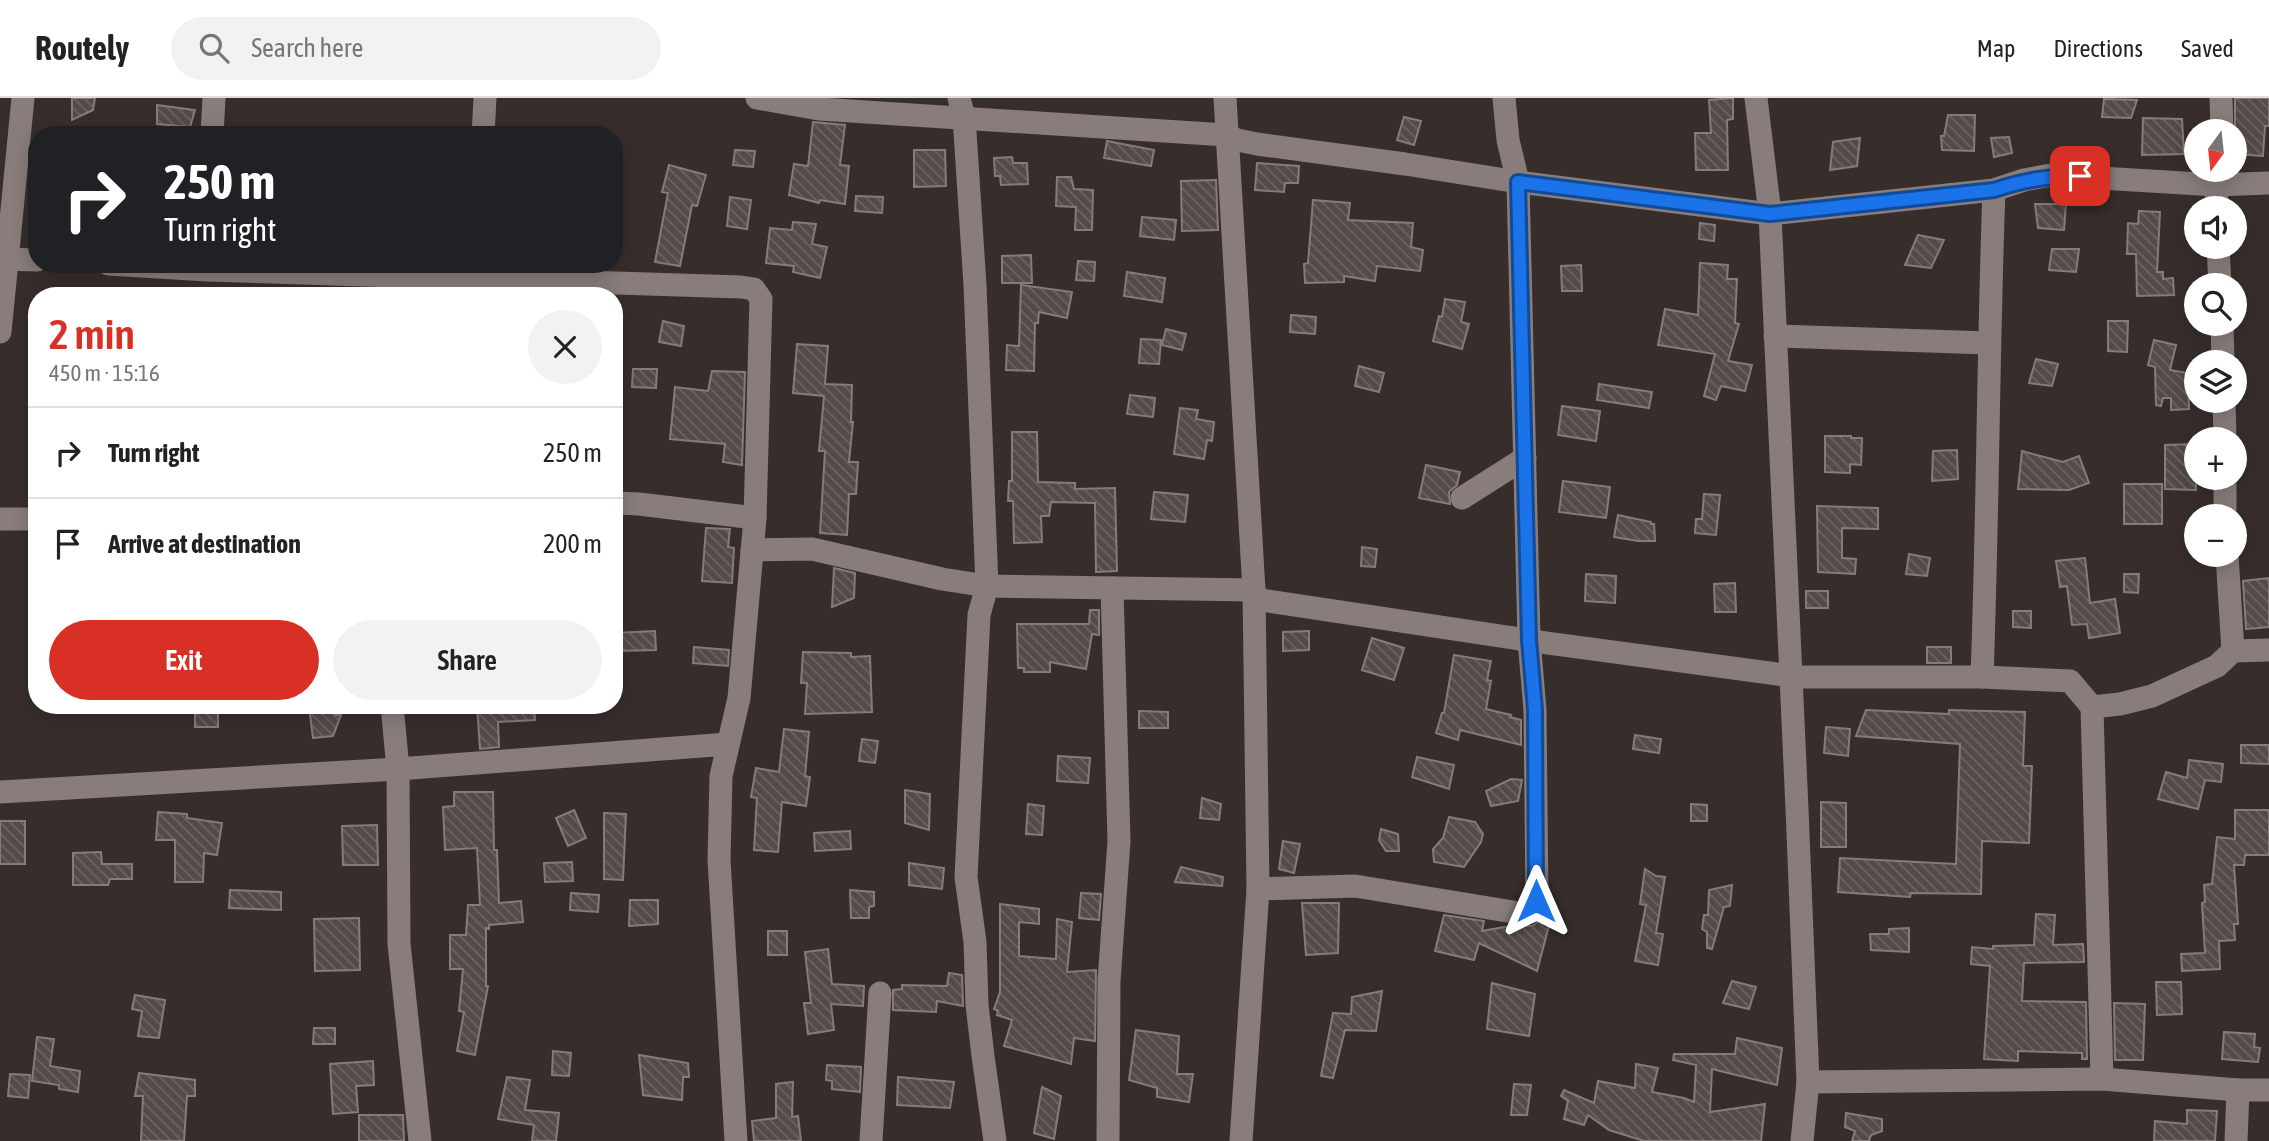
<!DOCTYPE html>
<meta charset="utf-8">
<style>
:root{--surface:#fff;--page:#f2f2f2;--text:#222;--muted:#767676;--line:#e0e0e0;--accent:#d93025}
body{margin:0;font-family:"Asap Condensed",sans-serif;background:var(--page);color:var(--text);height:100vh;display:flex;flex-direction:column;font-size:26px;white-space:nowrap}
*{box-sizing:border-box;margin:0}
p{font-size:23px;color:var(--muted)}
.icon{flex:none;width:38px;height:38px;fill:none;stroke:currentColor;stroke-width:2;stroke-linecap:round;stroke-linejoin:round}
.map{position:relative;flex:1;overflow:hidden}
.panel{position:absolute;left:28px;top:189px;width:595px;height:427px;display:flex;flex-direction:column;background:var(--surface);border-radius:28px;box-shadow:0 4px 18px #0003}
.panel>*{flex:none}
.hud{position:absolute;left:28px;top:28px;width:595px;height:147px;border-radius:28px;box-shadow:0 4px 18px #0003;background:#202124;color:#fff;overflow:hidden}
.needle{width:46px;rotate:195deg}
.controls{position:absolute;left:2184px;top:21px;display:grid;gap:14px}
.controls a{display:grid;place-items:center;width:63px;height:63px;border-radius:50%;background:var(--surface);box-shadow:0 4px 18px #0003;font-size:35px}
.pin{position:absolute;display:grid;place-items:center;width:60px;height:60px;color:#fff;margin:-30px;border-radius:14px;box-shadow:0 4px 10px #0006}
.me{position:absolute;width:77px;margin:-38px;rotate:0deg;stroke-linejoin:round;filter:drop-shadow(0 0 5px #0008)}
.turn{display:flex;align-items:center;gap:24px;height:147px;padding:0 21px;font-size:32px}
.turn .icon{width:91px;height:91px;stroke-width:2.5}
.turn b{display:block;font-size:49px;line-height:60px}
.round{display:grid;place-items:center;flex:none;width:74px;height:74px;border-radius:37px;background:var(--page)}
.overview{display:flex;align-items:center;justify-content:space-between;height:119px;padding:0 21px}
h1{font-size:42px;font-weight:600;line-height:52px;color:var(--accent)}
.button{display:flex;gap:14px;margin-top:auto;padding:14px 21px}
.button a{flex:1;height:80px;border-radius:42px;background:var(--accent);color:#fff;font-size:28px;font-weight:600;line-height:80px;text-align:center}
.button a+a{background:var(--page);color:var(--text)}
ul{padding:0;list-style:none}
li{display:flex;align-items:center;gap:21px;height:91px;padding:0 21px;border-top:2px solid var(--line)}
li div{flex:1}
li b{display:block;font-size:26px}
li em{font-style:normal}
header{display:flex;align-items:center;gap:42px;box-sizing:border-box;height:98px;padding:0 35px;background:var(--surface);border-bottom:2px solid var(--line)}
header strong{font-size:33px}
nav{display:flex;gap:38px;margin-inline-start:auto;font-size:24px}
.search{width:490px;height:63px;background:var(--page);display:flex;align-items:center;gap:18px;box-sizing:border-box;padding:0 24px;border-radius:38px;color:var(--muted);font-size:26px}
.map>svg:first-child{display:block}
.building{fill:url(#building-back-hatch);stroke:#867b79;stroke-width:2}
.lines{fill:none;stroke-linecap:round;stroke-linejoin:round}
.street{stroke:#887d7b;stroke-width:23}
.route-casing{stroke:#114b97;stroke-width:18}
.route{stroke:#1a73e8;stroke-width:12}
</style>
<header>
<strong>Routely</strong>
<div class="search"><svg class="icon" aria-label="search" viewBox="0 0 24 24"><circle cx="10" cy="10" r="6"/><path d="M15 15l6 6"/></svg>Search here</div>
<nav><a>Map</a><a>Directions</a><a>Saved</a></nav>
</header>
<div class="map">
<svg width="2269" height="1043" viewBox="0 0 2269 1043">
<defs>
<pattern id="building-back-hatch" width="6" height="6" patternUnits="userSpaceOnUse" patternTransform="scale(1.75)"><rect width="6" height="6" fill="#544a48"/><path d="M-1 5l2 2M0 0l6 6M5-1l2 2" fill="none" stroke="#6c6462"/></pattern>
</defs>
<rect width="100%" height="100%" fill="#372e2c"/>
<g class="building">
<polygon points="72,0 95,0 93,12 72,22"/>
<polygon points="1733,0 1733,21 1727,22 1728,72 1696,72 1695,35 1711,35 1709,2"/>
<polygon points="2235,0 2269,0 2269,28 2265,28 2263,58 2235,56"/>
<polygon points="2104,1 2137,2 2131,20 2102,19"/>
<polygon points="157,7 195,12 190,29 157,26"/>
<polygon points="1948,17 1975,17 1974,53 1942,52 1941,38 1944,38"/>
<polygon points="1404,19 1421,23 1414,47 1397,42"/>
<polygon points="2143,20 2182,21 2184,56 2142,57"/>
<polygon points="813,24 845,27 840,67 849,68 845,106 820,102 819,105 789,97 794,66 808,68"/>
<polygon points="2009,39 2012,55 1994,59 1991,40"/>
<polygon points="1860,40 1857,68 1830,72 1833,44"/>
<polygon points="1107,43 1154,52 1151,68 1104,60"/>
<polygon points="735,52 755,53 753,69 733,67"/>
<polygon points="914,52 945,52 946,88 914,89"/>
<polygon points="1012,59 1013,65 1027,65 1028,86 1001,87 1000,78 995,78 994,60"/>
<polygon points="1257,65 1299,68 1298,85 1285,85 1284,94 1255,92"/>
<polygon points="669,67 706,77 697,108 692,107 680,168 655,164 668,95 662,94"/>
<polygon points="1057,79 1071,79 1074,91 1093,92 1092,132 1075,132 1076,109 1056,108"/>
<polygon points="1216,82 1218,132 1182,133 1181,83"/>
<polygon points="856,98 883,99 882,115 855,113"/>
<polygon points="730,99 751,102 747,131 727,128"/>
<polygon points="1313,102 1350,105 1348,122 1413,125 1411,149 1423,152 1420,173 1377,168 1375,183 1344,178 1344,184 1305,185 1304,166 1308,165"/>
<polygon points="2035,106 2066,106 2064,132 2038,130"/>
<polygon points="2139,113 2160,114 2157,174 2163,174 2163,181 2173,180 2174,197 2137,198 2136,156 2127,156 2128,125 2138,126"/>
<polygon points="1142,119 1176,122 1174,142 1140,138"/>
<polygon points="793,124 816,126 812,146 827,149 820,180 793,174 794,168 766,165 770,130 792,132"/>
<polygon points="1700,125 1715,127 1714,143 1699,141"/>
<polygon points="1918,137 1944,142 1931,170 1905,167"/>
<polygon points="2052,151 2079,151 2076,174 2049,172"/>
<polygon points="1031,157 1032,185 1002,185 1002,158"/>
<polygon points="1078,163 1095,164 1094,183 1076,182"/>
<polygon points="1700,165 1728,167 1727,181 1737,181 1735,225 1739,226 1728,263 1752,267 1745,293 1721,288 1716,302 1704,298 1715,256 1658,247 1665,211 1698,217"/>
<polygon points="1581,167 1582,193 1562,193 1561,168"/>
<polygon points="1127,174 1165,180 1162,204 1124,198"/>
<polygon points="1021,187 1072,194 1067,220 1039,214 1038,225 1035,225 1034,273 1006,272 1007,247 1019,248"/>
<polygon points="1445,201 1465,204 1461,224 1469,226 1462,251 1433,243 1439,218 1442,219"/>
<polygon points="1291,217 1316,219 1315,236 1290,234"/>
<polygon points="663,223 684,228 681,248 659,244"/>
<polygon points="2108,223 2128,223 2127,254 2108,253"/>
<polygon points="1166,231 1186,236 1182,252 1162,247"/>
<polygon points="1141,241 1161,242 1159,266 1139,265"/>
<polygon points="2154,242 2176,247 2170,272 2188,275 2189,311 2171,312 2171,300 2163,300 2161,308 2156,307 2155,269 2148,267"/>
<polygon points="797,246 828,248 825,286 852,287 851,324 853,324 849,364 858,364 856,396 849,396 847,437 820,435 825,353 819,353 824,298 793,295"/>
<polygon points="2036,261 2058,266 2052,288 2029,285"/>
<polygon points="1359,268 1384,275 1379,294 1355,288"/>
<polygon points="633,271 657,271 656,290 632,289"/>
<polygon points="712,273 745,274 742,367 723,364 725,346 670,341 675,289 708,293"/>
<polygon points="1599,286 1652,294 1649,310 1597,302"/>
<polygon points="1130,297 1155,300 1153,319 1127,316"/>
<polygon points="1562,308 1600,313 1596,343 1558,337"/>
<polygon points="1180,310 1198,312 1196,321 1214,324 1212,343 1207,342 1204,361 1174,356"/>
<polygon points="1012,334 1037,334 1038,384 1075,385 1075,391 1115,390 1117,473 1096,474 1095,405 1051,404 1049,418 1041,418 1042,444 1014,445 1013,403 1008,403 1009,383 1012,383"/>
<polygon points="1825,338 1851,338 1851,340 1862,340 1861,367 1850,366 1850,375 1825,374"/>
<polygon points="2195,346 2196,392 2165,391 2165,347"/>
<polygon points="1957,352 1958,381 1932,383 1933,353"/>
<polygon points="2022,353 2063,364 2079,358 2089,385 2069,392 2018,391"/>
<polygon points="1426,367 1460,374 1457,387 1449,394 1450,406 1419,400"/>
<polygon points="1563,383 1610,389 1606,420 1559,414"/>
<rect x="2124" y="386" width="38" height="40"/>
<polygon points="1154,394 1188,397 1185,424 1151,421"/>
<polygon points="1704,396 1720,397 1716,437 1695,435 1696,421 1702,421"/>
<polygon points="1817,408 1878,410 1878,431 1842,430 1842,460 1856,461 1855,476 1818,474"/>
<polygon points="1618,417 1651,424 1651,426 1654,426 1655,443 1638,443 1614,439"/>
<polygon points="706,430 730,431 728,449 734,450 732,485 702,483"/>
<polygon points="1362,449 1377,451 1375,469 1361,468"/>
<polygon points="1909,456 1930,460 1927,478 1906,476"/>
<polygon points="2085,460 2090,505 2115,501 2120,535 2089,540 2087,526 2072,527 2067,488 2060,489 2056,463"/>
<polygon points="834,470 855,475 854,500 832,509"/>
<polygon points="1586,476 1616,478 1615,505 1585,503"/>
<polygon points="2124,476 2139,476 2138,495 2124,494"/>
<polygon points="2269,480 2269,529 2246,531 2243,483"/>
<polygon points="1735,485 1736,514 1715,514 1714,486"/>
<rect x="1806" y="493" width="22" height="17"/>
<polygon points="1090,512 1099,512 1099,537 1092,536 1086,571 1050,564 1050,574 1024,574 1024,570 1018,570 1017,526 1089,526"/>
<polygon points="2013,513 2031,513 2031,530 2013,529"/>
<polygon points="655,533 656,552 614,553 614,535"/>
<polygon points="1309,533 1309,552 1283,553 1283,534"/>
<polygon points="1372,540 1404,550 1394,582 1362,572"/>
<polygon points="694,549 729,552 728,568 693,565"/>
<rect x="1927" y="549" width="24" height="16"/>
<polygon points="803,554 851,555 851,559 870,558 872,614 805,616 807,585 801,585"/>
<polygon points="1454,557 1491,563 1487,582 1491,583 1486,611 1511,617 1510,619 1521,622 1521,647 1460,632 1458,642 1436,635 1442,615 1444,615"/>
<rect x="195" y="607" width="23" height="22"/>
<polygon points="334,607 335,617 341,617 333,638 313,640 309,609"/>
<polygon points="477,607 534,607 535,622 498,624 499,649 480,651"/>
<polygon points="1866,612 1949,616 1949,612 2025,614 2023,668 2032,668 2029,745 1982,743 1981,796 1911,795 1910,799 1838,794 1840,760 1956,766 1960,646 1856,638"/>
<polygon points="1139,613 1168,614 1168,630 1139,630"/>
<polygon points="1826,629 1850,631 1848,658 1824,655"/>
<polygon points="784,631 809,634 805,678 810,679 806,708 782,704 778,754 754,752 757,700 751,699 756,670 779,674"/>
<polygon points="1635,637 1661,641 1659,655 1633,651"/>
<polygon points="862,641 878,643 875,665 859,663"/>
<polygon points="2241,647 2269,647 2269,666 2241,665"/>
<polygon points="1058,658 1090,660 1088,685 1057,683"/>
<polygon points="1417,659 1454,667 1449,691 1412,679"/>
<polygon points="2189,662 2223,666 2221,684 2205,682 2198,711 2158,701 2166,674 2187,680"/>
<polygon points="1511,681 1522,682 1518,703 1491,708 1486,693"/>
<polygon points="905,692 930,696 929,732 905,725"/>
<polygon points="454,694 493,694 494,752 497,752 499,805 521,803 523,824 489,827 489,831 486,830 486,888 488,888 475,957 457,953 464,914 459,913 463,871 450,871 450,837 466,837 468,807 480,807 477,750 445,752 443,709 454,708"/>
<polygon points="1202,700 1221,706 1219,722 1200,720"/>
<polygon points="1821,704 1846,705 1846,749 1821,749"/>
<polygon points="1028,706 1044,708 1042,737 1026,736"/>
<polygon points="1691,706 1707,707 1707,723 1691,723"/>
<polygon points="574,712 586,740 568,748 556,720"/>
<polygon points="2235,712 2269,712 2269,757 2245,757 2244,767 2234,767 2238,826 2234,826 2235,842 2219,843 2220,871 2182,873 2181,856 2205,855 2202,805 2205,804 2204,787 2212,786 2217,739 2235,741"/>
<polygon points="158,714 187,716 187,720 222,725 217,757 204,755 203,784 175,784 175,742 156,742"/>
<polygon points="604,715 626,716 623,782 604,781"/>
<polygon points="1449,719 1475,724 1483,736 1481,744 1464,769 1434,764 1433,751 1443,740"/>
<rect x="0" y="723" width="25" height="43"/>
<polygon points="377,727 378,767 343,767 342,728"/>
<polygon points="1381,731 1398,736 1399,753 1386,753 1379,742"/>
<polygon points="850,733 851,751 815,753 814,735"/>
<polygon points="1283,743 1300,746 1294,775 1279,771"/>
<polygon points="101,754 102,766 132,766 132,781 110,781 108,787 73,787 73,755"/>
<polygon points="572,764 573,783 545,784 544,765"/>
<polygon points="909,765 944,770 942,791 909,787"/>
<polygon points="1181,769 1223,779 1222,788 1175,784"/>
<polygon points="1645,771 1656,778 1665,779 1656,835 1663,836 1658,867 1635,863 1646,807 1640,806"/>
<polygon points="1732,787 1730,808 1724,809 1712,851 1707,850 1707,834 1702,831 1704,817 1708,817 1709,792"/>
<polygon points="230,792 281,794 281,812 229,810"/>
<polygon points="850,792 874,794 874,808 869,809 869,820 851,820"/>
<polygon points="571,795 599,797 598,814 570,812"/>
<polygon points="1081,795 1101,796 1099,822 1079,820"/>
<polygon points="630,802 658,802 658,826 629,828"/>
<polygon points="1302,805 1339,805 1338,855 1306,857"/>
<polygon points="1000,806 1039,811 1039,826 1019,824 1019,858 1056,861 1057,821 1072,824 1067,874 1096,872 1095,943 1074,940 1071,966 1004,948 1012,922 997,917 998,913 994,911 1000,894"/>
<polygon points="2036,816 2055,817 2053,847 2083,846 2084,864 2024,865 2022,903 2086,904 2087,961 2082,961 2082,955 2018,953 2018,963 1984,961 1990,868 1971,866 1972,849 1993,851 1993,848 2034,847"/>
<polygon points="1444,817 1484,823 1482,833 1510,828 1532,828 1543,821 1551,820 1537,873 1479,845 1474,862 1435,853"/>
<polygon points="359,820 360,872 315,873 314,821"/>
<polygon points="1909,830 1909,854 1871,852 1870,836 1889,836 1889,831"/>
<rect x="768" y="833" width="19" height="24"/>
<polygon points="828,851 832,886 864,888 863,908 831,906 834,932 808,936 804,905 811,905 805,854"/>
<polygon points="949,875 962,877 963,908 937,903 936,914 893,912 893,892 902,891 902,887 947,888"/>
<polygon points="1732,883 1756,889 1749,911 1723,905"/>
<polygon points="2156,884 2181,884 2182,916 2157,917"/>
<polygon points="1492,885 1535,896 1529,938 1487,931"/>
<polygon points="1382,893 1376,933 1345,932 1333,980 1321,978 1333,915 1351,916 1352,899"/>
<polygon points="135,897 165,902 159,940 138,938 142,913 132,911"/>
<polygon points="2114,905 2145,906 2143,962 2115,962"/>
<polygon points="314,930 335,930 335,946 313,946"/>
<polygon points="1136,932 1179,938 1177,976 1193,976 1189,1004 1157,999 1157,990 1129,982"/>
<polygon points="2224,934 2255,936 2254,949 2260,950 2258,964 2222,961"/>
<polygon points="37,939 54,941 50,968 80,973 78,994 59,991 59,987 32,983"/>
<polygon points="1737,940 1782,950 1777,987 1712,971 1710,1014 1765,1006 1761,1043 1644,1043 1609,1032 1588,1017 1584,1027 1564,1021 1568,1003 1561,998 1564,992 1594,1005 1598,983 1635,990 1636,966 1658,970 1652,994 1684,1000 1694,1004 1696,967 1673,962 1674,956 1735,956"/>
<polygon points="553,953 571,955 569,978 552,977"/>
<polygon points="639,957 688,965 689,979 683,979 682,1002 643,997"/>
<polygon points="373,963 374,987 356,988 358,1014 333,1016 330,966"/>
<polygon points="827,967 861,969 860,994 832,991 832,983 826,982"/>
<polygon points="139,975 195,982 195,998 187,998 184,1043 141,1043 143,998 135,998"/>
<polygon points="10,976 30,977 28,1000 8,998"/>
<polygon points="507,979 530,982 525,1012 559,1015 556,1043 532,1043 534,1027 498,1021"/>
<polygon points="898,979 954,984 950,1010 897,1007"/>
<polygon points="793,984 792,1019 798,1018 801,1043 754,1043 752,1023 776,1020 776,986"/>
<polygon points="1514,986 1531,987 1527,1017 1511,1017"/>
<polygon points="1042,989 1061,998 1054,1041 1034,1035"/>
<polygon points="2187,1012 2217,1013 2215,1043 2154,1043 2155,1023 2187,1026"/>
<polygon points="1846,1015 1882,1021 1882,1033 1871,1037 1869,1043 1852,1043 1855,1033 1845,1029"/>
<polygon points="359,1017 403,1017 404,1043 359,1043"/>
</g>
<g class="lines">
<g class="street">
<polyline points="757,0 819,11 1226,37 1237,42 1257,46 1405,66 1518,84 1770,116 1994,92 2024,82 2051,77 2216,87 2269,85"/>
<polyline points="959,0 964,19 975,187 987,488 979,517 966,779 975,844 977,907 983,958 995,1043"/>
<polyline points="1225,0 1254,492 1258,791 1241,1043"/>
<polyline points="1756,0 1770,116 1797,711 1808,984 1802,1043"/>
<polyline points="2221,0 2222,33"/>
<polyline points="212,37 214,0"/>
<polyline points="483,37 485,0"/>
<polyline points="2217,110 2216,87 2221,75"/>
<polyline points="2218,149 2220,187"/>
<polyline points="0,161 37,162"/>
<polyline points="108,166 207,172 741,189 754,191 761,201 755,420 739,600 721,678 719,762 736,1043"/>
<polyline points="2222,226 2223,264"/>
<polyline points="0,234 23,0"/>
<polyline points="1775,238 1988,245"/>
<polyline points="2224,303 2225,341"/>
<polyline points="2225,380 2225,418"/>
<polyline points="1462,400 1525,360"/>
<polyline points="614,405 639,406 755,420"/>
<polyline points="0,421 37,421"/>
<polyline points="752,452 812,451 942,481 987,488 1254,492"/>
<polyline points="2227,457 2233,553"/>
<polyline points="1254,501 1547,545 1800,579 1982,579 2070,583 2092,609 2120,606 2152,598 2217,568 2233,553 2269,552"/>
<path d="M1982 579C1988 416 1988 254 1994 92"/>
<polyline points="392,607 398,671 399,846 420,1043"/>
<polyline points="2092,609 2102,981"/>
<polyline points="0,694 398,671 728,646"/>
<polyline points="1258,791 1355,788 1519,815 1531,814 1537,803 1535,612 1529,542 1518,84 1508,42 1504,0"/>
<polyline points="1808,984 2102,981 2238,992 2269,992"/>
<polyline points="871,1043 880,895"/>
<polyline points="1108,1043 1109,883 1119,743 1112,490"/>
<polyline points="2236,1043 2238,992"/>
</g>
</g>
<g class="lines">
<g class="route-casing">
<path id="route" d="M1536 803 1535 612 1529 542 1518 84 1770 116 1994 92C2025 82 2048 78 2080 78"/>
</g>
<use href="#route" class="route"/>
</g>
</svg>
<div class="controls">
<a><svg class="needle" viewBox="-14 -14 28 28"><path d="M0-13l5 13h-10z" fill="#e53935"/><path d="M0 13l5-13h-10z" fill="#767676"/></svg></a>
<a><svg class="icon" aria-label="sound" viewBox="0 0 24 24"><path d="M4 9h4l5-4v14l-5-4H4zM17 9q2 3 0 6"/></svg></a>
<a><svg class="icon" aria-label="search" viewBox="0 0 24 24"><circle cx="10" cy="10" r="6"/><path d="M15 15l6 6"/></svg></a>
<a><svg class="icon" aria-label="layers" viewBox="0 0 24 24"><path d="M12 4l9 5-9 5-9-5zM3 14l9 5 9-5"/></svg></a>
<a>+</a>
<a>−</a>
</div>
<div class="pin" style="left:2080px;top:78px;background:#d93025"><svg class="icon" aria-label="arrive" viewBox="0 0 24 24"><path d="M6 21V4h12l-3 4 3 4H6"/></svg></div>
<svg class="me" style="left:1536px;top:803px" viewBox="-20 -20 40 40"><path d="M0-17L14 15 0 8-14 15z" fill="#1a73e8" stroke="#fff" stroke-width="4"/></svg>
<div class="hud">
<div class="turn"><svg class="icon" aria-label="right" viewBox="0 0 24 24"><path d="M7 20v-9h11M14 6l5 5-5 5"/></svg><div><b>250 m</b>Turn right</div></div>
</div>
<section class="panel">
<div class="overview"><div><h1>2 min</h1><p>450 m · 15:16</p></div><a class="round"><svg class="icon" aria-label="close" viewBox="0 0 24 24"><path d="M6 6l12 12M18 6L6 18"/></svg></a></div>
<ul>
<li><svg class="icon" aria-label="right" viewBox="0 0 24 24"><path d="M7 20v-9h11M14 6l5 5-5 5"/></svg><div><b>Turn right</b></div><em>250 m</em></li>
<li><svg class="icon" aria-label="arrive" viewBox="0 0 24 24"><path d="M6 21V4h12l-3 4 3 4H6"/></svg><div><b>Arrive at destination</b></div><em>200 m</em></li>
</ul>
<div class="button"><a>Exit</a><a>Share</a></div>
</section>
</div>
